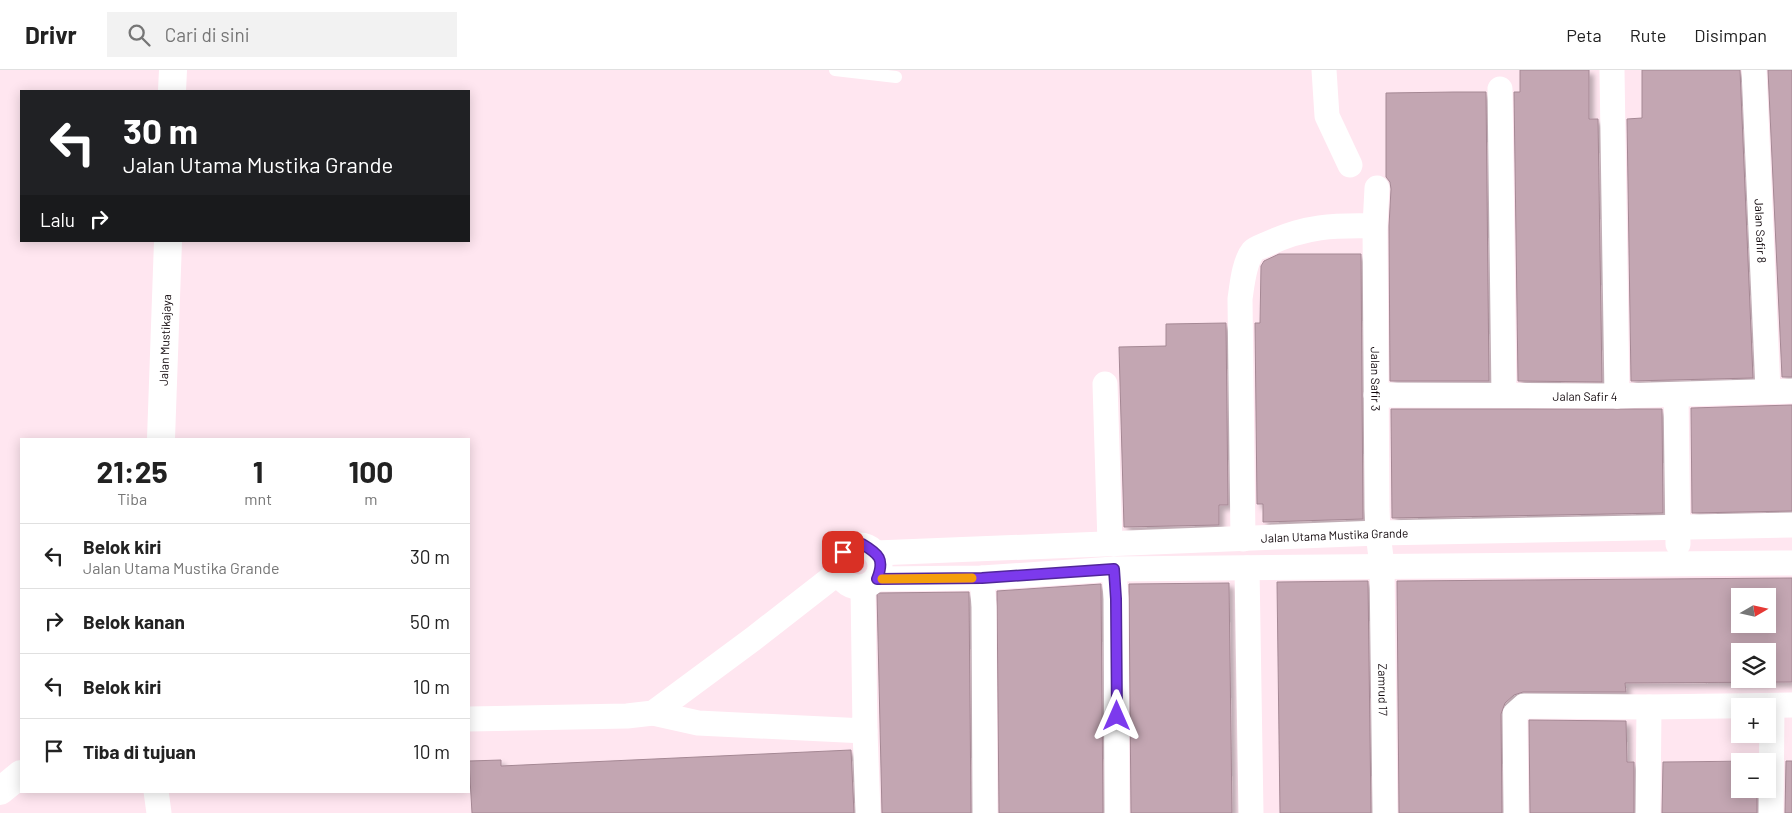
<!DOCTYPE html>
<html lang="id">
<meta charset="utf-8">
<style>
:root{--surface:#fff;--page:#f2f2f2;--text:#222;--muted:#767676;--line:#e0e0e0}
body{margin:0;font-family:Barlow,sans-serif;background:var(--page);color:var(--text);height:100vh;display:flex;flex-direction:column;font-size:19px;white-space:nowrap}
*{box-sizing:border-box;margin:0}
p{font-size:16px;color:var(--muted)}
.icon{flex:none;width:28px;height:28px;fill:none;stroke:currentColor;stroke-width:2;stroke-linecap:round;stroke-linejoin:round}
.map{position:relative;flex:1;overflow:hidden}
.side{position:absolute;left:20px;top:368px;width:450px;height:355px;display:flex;flex-direction:column;background:var(--surface);border-radius:0px;box-shadow:0 2px 12px #0003}
.side>*{flex:none}
.banner{position:absolute;left:20px;top:20px;width:450px;height:152px;border-radius:0px;box-shadow:0 2px 12px #0003;background:#202124;color:#fff;overflow:hidden}
.needle{width:32px;rotate:81deg}
.buttons{position:absolute;left:1731px;top:518px;display:grid;gap:10px}
.buttons a{display:grid;place-items:center;width:45px;height:45px;border-radius:0px;background:var(--surface);box-shadow:0 2px 12px #0003;font-size:25px}
.pin{position:absolute;display:grid;place-items:center;width:42px;height:42px;color:#fff;margin:-21px;border-radius:10px;box-shadow:0 2px 8px #0006}
.me{position:absolute;width:55px;margin:-28px;rotate:0deg;stroke-linejoin:round;filter:drop-shadow(0 0 4px #0008)}
.turn{display:flex;align-items:center;gap:18px;height:105px;padding:0 20px;font-size:22px}
.turn .icon{width:65px;height:65px;stroke-width:2.5}
.turn b{display:block;font-size:35px;line-height:42px}
.then{display:flex;align-items:center;height:48px;padding:0 20px;background:#0003;gap:10px;font-size:19px}
.eta{display:flex;justify-content:space-evenly;align-items:center;height:85px;text-align:center}
.eta b{font-size:30px;font-weight:700;line-height:35px}
ul{padding:0;list-style:none}
li{display:flex;align-items:center;gap:15px;height:65px;padding:0 20px;border-top:1px solid var(--line)}
li div{flex:1}
li b{display:block;font-size:19px}
li em{font-style:normal}
header{display:flex;align-items:center;gap:30px;box-sizing:border-box;height:70px;padding:0 25px;background:var(--surface);border-bottom:1px solid var(--line)}
header strong{font-size:24px}
nav{display:flex;gap:28px;margin-inline-start:auto;font-size:18px}
.search{width:350px;height:45px;background:var(--page);display:flex;align-items:center;gap:12px;box-sizing:border-box;padding:0 18px;border-radius:0px;color:var(--muted);font-size:19px}
.map>svg:first-child{display:block}
.building{fill:#c3a6b2;stroke:#a58894;fill-rule:evenodd;filter:url(#shadow)}
.lines{fill:none;stroke-linecap:round;stroke-linejoin:round}
.lane{stroke:#fff;stroke-width:12}
.street{stroke:#fff;stroke-width:25}
.secondary{stroke:#fff;stroke-width:28}
.route-casing{stroke:#51269a;stroke-width:12}
.route{stroke:#7c3aed;stroke-width:9}
.slow{stroke:#f59e0b;stroke-width:9}
.labels{text-anchor:middle;dominant-baseline:central;stroke-width:4;stroke-linejoin:round;paint-order:stroke}
.street-label{font-size:12px;fill:#12090d;stroke:#fbfbfb}
</style>
<header>
<strong>Drivr</strong>
<div class="search"><svg class="icon" aria-label="search" viewBox="0 0 24 24"><circle cx="10" cy="10" r="6"/><path d="M15 15l6 6"/></svg>Cari di sini</div>
<nav><a>Peta</a><a>Rute</a><a>Disimpan</a></nav>
</header>
<div class="map">
<svg width="1792" height="743" viewBox="0 0 1792 743">
<defs>
<filter id="shadow"><feDropShadow dx="4.5" dy="4.5" stdDeviation="2.5" flood-color="#0004"/></filter>
</defs>
<rect width="100%" height="100%" fill="#ffe6f0"/>
<g class="building">
<polygon points="1520,0 1589,0 1589,49 1598,49 1602,312 1518,311 1514,22 1520,22"/>
<polygon points="1642,0 1740,0 1753,308 1631,311 1627,49 1642,48"/>
<polygon points="1768,0 1792,0 1792,307 1782,307"/>
<polygon points="1454,22 1486,22 1489,311 1390,311 1389,156 1391,119 1390,112 1386,107 1386,23"/>
<polygon points="1279,184 1361,184 1363,449 1263,452 1263,434 1257,434 1255,253 1260,253 1261,196 1264,191"/>
<polygon points="1226,253 1228,435 1219,435 1219,455 1124,457 1119,277 1166,276 1166,254"/>
<polygon points="1792,335 1792,441 1692,443 1691,338"/>
<polygon points="1391,339 1662,339 1663,443 1392,448"/>
<path d="M1792 508V612L1625 613 1626 622H1523L1514 625 1505 633 1501 644 1502 743H1399L1397 511ZM1740 526H1768V554H1740ZM1740 581H1768V609H1740Z"/>
<polygon points="1368,511 1371,743 1280,743 1277,512"/>
<polygon points="1229,513 1232,743 1131,743 1129,514"/>
<polygon points="1101,514 1103,743 999,743 997,521"/>
<polygon points="969,522 971,743 882,743 877,523"/>
<polygon points="1529,650 1626,651 1627,692 1634,692 1634,743 1530,743"/>
<polygon points="851,680 854,743 472,743 469,691 501,690 501,696"/>
<polygon points="1740,691 1740,719 1757,719 1757,743 1662,743 1663,692 1757,691"/>
<polygon points="1786,691 1792,691 1792,743 1785,743"/>
</g>
<g class="lines">
<polyline class="lane" points="835,0 896,7"/>
<g class="street">
<polyline points="1324,0 1327,46 1350,95"/>
<polyline points="1612,0 1617,326"/>
<path id="s1" d="M1754 0 1768 321"/>
<polyline points="1500,19 1504,325"/>
<path id="s2" d="M1377 118 1375 156 1377 439 1378 463 1382 496 1385 743"/>
<polyline points="1105,314 1110,473"/>
<path id="s3" d="M1376 325 1617 326 1792 321"/>
<polyline points="1676,325 1678,474"/>
<path d="M1243 469 1240 229C1242 215 1244 192 1253 181 1256 178 1263 176 1267 174 1305 156 1334 155 1375 156"/>
<circle cx="859" cy="496" r="21"/>
<path id="s4" d="M876 483 1378 463 1792 455"/>
<polyline points="1247,498 1251,743"/>
<polyline points="1114,499 1116,529 1117,743"/>
<polyline points="982,508 984,537 985,743"/>
<polyline points="877,509 982,508 1114,499 1792,493"/>
<polyline points="653,643 698,653 865,661 863,517"/>
<polyline points="469,649 627,646 653,643 753,569 839,502"/>
<polyline points="865,661 868,743"/>
<polyline points="156,721 159,743"/>
<polyline points="1516,743 1515,644 1524,636 1649,637 1792,635"/>
<polyline points="1648,743 1649,637"/>
<polyline points="1771,743 1772,636"/>
</g>
<g class="secondary">
<polyline points="172,21 173,0"/>
<path id="s5" d="M161 369 168 171"/>
<polyline points="0,721 21,704"/>
</g>
</g>
<g class="lines">
<g class="route-casing">
<path id="route" d="M843 482 849 477 862 474C879 484 885 489 877 509L982 508 1114 499 1116 529 1117 646"/>
</g>
<use href="#route" class="route"/>
<polyline class="slow" points="882,509 972,508"/>
</g>
<g class="labels">
<g class="street-label">
<text stroke="none"><textPath href="#s1" startOffset="161">Jalan Safir 8</textPath></text>
<text stroke="none"><textPath href="#s5" startOffset="99">Jalan Mustikajaya</textPath></text>
<text stroke="none"><textPath href="#s2" startOffset="191">Jalan Safir 3</textPath></text>
<text stroke="none"><textPath href="#s3" startOffset="209">Jalan Safir 4</textPath></text>
<text stroke="none"><textPath href="#s4" startOffset="459">Jalan Utama Mustika Grande</textPath></text>
<text stroke="none"><textPath href="#s2" startOffset="502">Zamrud 17</textPath></text>
</g>
</g>
</svg>
<div class="buttons">
<a><svg class="needle" viewBox="-14 -14 28 28"><path d="M0-13l5 13h-10z" fill="#e53935"/><path d="M0 13l5-13h-10z" fill="#767676"/></svg></a>
<a><svg class="icon" aria-label="layers" viewBox="0 0 24 24"><path d="M12 4l9 5-9 5-9-5zM3 14l9 5 9-5"/></svg></a>
<a>+</a>
<a>−</a>
</div>
<div class="pin" style="left:843px;top:482px;background:#d93025"><svg class="icon" aria-label="arrive" viewBox="0 0 24 24"><path d="M6 21V4h12l-3 4 3 4H6"/></svg></div>
<svg class="me" style="left:1117px;top:646px" viewBox="-20 -20 40 40"><path d="M0-17L14 15 0 8-14 15z" fill="#7c3aed" stroke="#fff" stroke-width="4"/></svg>
<div class="banner">
<div class="turn"><svg class="icon" aria-label="left" viewBox="0 0 24 24"><path d="M17 20v-9H6M10 6l-5 5 5 5"/></svg><div><b>30 m</b>Jalan Utama Mustika Grande</div></div>
<div class="then">Lalu<svg class="icon" aria-label="right" viewBox="0 0 24 24"><path d="M7 20v-9h11M14 6l5 5-5 5"/></svg></div>
</div>
<section class="side">
<div class="eta">
<div><b>21:25</b><p>Tiba</p></div>
<div><b>1</b><p>mnt</p></div>
<div><b>100</b><p>m</p></div>
</div>
<ul>
<li><svg class="icon" aria-label="left" viewBox="0 0 24 24"><path d="M17 20v-9H6M10 6l-5 5 5 5"/></svg><div><b>Belok kiri</b><p>Jalan Utama Mustika Grande</p></div><em>30 m</em></li>
<li><svg class="icon" aria-label="right" viewBox="0 0 24 24"><path d="M7 20v-9h11M14 6l5 5-5 5"/></svg><div><b>Belok kanan</b></div><em>50 m</em></li>
<li><svg class="icon" aria-label="left" viewBox="0 0 24 24"><path d="M17 20v-9H6M10 6l-5 5 5 5"/></svg><div><b>Belok kiri</b></div><em>10 m</em></li>
<li><svg class="icon" aria-label="arrive" viewBox="0 0 24 24"><path d="M6 21V4h12l-3 4 3 4H6"/></svg><div><b>Tiba di tujuan</b></div><em>10 m</em></li>
</ul>
</section>
</div>
